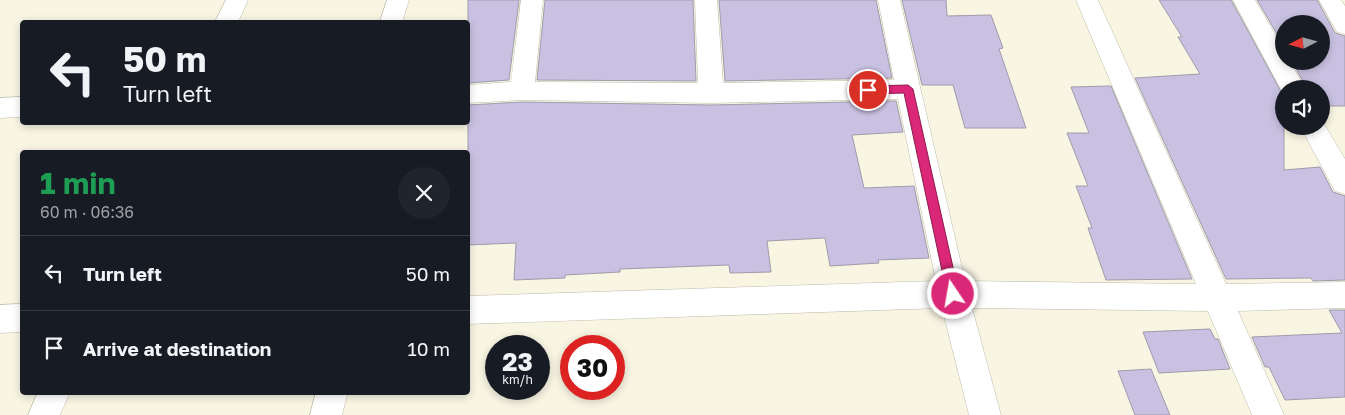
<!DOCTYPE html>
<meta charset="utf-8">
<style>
:root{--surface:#171b24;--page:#20242c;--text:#f1f3f6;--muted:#9ea1a6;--line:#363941}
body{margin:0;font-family:"Golos Text",sans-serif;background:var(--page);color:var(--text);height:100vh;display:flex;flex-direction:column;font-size:19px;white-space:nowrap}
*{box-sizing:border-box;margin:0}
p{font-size:16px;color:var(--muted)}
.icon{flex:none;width:28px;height:28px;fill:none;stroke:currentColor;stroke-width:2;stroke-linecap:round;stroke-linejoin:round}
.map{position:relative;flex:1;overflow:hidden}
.sheet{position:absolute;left:20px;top:150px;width:450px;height:245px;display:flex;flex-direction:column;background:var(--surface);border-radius:5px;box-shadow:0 2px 8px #0003}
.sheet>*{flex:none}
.top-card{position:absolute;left:20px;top:20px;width:450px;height:105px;border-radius:5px;box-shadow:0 2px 8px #0003;background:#171b24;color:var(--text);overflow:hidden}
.needle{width:32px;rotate:264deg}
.tools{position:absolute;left:1275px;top:15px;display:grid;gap:10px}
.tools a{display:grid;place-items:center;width:55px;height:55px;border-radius:50%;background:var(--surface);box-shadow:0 2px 8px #0003;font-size:25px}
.speed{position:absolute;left:485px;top:335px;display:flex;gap:10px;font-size:25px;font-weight:700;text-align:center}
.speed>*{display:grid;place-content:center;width:65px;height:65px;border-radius:50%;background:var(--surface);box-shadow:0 2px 8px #0003;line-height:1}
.speed small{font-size:12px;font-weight:400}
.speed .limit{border:8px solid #d22;background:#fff;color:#111}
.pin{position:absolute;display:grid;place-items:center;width:42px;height:42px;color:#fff;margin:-21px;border:2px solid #fff;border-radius:50%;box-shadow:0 1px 5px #0007}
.me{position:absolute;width:55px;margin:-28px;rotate:348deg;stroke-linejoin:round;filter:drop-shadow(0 0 4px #0008)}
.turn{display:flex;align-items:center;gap:18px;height:105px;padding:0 20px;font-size:22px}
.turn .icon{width:65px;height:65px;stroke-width:2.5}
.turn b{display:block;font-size:35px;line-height:42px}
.round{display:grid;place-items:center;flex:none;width:52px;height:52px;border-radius:26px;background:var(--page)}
.summary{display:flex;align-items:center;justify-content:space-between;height:85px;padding:0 20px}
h1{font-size:30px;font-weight:700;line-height:38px;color:#1e9e55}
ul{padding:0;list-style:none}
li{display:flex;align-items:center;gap:15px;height:75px;padding:0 20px;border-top:1px solid var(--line)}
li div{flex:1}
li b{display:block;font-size:19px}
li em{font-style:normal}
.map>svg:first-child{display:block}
.building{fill:#c9c1e1;stroke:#9e9bab}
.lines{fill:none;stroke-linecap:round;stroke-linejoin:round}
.minor-casing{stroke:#bebbaa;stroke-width:1}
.minor{fill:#fff;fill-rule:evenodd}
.route{fill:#db2777;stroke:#8e194d}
</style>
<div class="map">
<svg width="1345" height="415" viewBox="0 0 1345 415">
<rect width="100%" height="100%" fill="#f8f5e3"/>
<g class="building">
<polygon points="468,0 519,0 509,80 468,83"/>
<polygon points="545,0 693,0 696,81 537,80"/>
<polygon points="719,0 876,0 892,78 725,81"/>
<polygon points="902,0 946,0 947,16 991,15 1003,48 999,49 1026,128 965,128 953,85 922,85"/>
<polygon points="1159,0 1231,0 1284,97 1284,170 1320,167 1333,192 1345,196 1345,280 1313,281 1311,278 1304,278 1226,279 1135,78 1200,74 1178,37 1182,37"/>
<polygon points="1257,0 1317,0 1335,33 1345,36 1345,106 1321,106 1321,89 1307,89 1292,61 1321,61 1321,24 1284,24 1284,46"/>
<polygon points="1111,86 1192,279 1106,280 1088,228 1092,228 1076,186 1088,186 1067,133 1089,133 1071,87"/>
<polygon points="896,101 903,132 852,135 864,188 914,186 929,258 878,260 879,263 830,266 825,238 767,241 771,272 730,273 729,265 620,269 620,272 565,275 565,278 514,280 516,243 468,245 468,105 522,102 711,105"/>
<polygon points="1329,310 1345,310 1345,397 1285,400 1269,367 1265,367 1252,337 1342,333"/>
<polygon points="1210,329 1215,339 1218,339 1230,369 1159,373 1143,332"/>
<polygon points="1151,369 1170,415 1135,415 1118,371"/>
</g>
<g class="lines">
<g class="minor-casing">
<g id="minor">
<polygon points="226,0 248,0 238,22 215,22"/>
<polygon points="387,0 409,0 402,22 380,22"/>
<polygon points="521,0 543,0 535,82 698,83 695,0 717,0 723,83 894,80 878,0 900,0 965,281 1196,284 1076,0 1098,0 1226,284 1345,282 1345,308 1238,311 1284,415 1252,415 1208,311 972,308 1001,415 969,415 942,308 468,324 468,296 936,281 898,99 711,103 522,100 468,103 468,85 511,82"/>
<polygon points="1233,0 1255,0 1284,50 1284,61 1290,61 1305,89 1284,89 1284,95"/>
<polygon points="1319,0 1341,0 1345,6 1345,34 1337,32"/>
<polygon points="22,97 22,117 0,118 0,98"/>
<polygon points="1321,119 1345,159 1345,194 1335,191 1300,126 1321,126"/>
<polygon points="22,304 22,332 0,333 0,305"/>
<polygon points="38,392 70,392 60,415 28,415"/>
<polygon points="316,392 348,392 342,415 310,415"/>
</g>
</g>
<use href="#minor" class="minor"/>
</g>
<polygon class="route" points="908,85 913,89 959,294 957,298 953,300 949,298 947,294 904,93 868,94 863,90 868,86"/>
</svg>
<div class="tools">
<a><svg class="needle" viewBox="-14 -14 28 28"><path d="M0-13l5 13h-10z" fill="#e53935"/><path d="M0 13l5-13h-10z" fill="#9ea1a6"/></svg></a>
<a><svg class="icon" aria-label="sound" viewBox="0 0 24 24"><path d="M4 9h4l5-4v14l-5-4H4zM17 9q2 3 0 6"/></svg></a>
</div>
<div class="speed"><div>23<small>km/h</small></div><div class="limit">30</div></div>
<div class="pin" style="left:868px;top:90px;background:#d93025"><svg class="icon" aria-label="arrive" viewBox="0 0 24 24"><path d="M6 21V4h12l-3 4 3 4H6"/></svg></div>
<svg class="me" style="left:953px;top:294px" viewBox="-20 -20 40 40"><circle r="17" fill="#db2777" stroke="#fff" stroke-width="3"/><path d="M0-11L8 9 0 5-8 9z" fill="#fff"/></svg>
<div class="top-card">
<div class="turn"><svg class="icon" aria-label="left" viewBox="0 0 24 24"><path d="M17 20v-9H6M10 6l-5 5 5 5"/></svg><div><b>50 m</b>Turn left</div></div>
</div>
<section class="sheet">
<div class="summary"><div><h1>1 min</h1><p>60 m · 06:36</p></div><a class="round"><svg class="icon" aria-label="close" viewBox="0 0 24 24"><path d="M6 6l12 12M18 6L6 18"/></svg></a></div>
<ul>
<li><svg class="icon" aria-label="left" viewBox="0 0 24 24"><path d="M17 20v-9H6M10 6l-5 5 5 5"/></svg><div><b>Turn left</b></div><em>50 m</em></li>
<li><svg class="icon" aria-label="arrive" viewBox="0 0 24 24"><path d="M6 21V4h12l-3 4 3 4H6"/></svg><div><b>Arrive at destination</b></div><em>10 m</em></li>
</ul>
</section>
</div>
